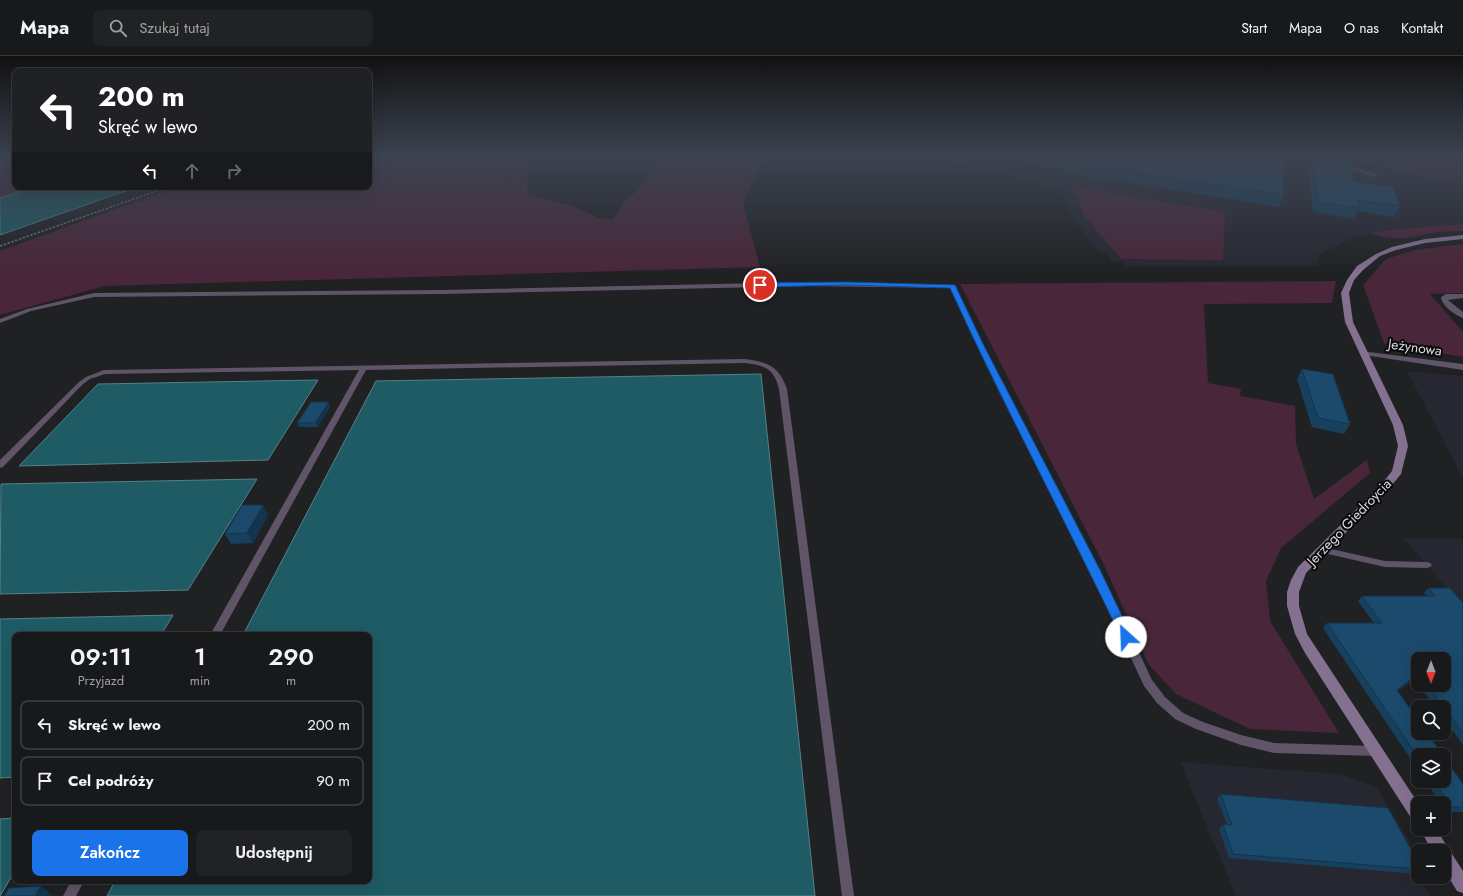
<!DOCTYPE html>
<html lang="pl">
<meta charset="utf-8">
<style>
:root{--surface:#18191a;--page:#212223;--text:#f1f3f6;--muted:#9fa0a2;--line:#363839;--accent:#1a73e8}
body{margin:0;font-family:Jost,sans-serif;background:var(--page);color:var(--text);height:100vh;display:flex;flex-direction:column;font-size:15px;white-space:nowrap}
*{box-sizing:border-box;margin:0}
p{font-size:13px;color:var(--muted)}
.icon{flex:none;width:22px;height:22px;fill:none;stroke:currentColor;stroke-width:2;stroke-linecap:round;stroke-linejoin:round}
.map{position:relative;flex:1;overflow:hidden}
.details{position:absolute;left:12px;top:576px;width:360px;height:252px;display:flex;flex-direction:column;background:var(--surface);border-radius:8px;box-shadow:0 4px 16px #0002,0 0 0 1px var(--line)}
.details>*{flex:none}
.banner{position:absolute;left:12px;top:12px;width:360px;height:122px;border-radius:8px;box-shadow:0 4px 16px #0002,0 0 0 1px var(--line);background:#202124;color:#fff;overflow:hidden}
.needle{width:26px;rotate:180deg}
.fabs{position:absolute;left:1411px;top:596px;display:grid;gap:8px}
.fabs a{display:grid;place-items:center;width:40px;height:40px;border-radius:8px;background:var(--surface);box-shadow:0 4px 16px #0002,0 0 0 1px var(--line);font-size:20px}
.pin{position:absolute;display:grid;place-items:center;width:34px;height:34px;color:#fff;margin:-17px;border:2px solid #fff;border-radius:50%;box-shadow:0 1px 4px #0007}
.me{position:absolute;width:44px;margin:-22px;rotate:335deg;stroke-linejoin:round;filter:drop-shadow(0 0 3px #0008)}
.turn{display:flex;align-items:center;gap:14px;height:84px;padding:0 20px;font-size:18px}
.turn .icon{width:52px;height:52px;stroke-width:2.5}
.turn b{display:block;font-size:28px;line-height:34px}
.lanes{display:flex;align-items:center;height:38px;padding:0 20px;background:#0003;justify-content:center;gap:20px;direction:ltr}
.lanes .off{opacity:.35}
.eta{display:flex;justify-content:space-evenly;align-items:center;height:68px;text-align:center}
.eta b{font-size:24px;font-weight:600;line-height:28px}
.button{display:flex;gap:8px;margin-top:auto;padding:8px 20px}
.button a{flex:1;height:46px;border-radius:8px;background:var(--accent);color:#fff;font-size:16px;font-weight:600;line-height:46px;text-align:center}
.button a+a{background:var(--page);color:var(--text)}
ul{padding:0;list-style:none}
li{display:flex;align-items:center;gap:12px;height:50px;margin:0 8px 6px;padding:0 12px;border:2px solid var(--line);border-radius:8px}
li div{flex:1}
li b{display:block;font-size:15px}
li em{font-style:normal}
header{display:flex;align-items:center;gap:24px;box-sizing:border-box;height:56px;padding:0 20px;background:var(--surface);border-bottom:1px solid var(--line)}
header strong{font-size:19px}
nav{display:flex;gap:22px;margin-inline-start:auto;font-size:14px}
.search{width:280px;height:36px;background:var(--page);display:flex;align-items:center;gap:10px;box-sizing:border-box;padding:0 14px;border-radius:8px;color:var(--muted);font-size:15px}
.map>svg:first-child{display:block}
.built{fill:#262730}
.green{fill:#492639}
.water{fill:#1e5b64;stroke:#568188}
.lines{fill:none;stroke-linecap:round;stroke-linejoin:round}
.path{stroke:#707173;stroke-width:1.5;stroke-dasharray:2.5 1.5;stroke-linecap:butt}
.lane{fill:#605468;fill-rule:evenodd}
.street{fill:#605468;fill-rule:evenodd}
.secondary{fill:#847190;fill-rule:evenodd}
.wall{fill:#17405e}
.shaded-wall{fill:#13344c}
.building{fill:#1b4a6d;stroke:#13344c}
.route{fill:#1a73e8;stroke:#114b97}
.labels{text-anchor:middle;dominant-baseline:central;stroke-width:4;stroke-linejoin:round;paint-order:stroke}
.street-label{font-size:14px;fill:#dadadc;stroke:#0a0a0c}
</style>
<header>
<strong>Mapa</strong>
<div class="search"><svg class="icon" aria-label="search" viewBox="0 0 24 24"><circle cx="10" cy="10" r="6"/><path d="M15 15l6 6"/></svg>Szukaj tutaj</div>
<nav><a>Start</a><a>Mapa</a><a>O nas</a><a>Kontakt</a></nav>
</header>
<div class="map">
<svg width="1463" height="840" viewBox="0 0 1463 840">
<rect width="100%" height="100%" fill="#202123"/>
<g class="built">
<polygon points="922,100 1332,100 1441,125 1463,129 1463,168 1399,173 1357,180 1319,198 1318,210 1126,211 1121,205 1112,206 1105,197 1100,197 1070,159 1061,136 1013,119"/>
<polygon points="1407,315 1463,320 1463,422"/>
<polygon points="1404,483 1463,483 1463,550 1427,509"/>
<polygon points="1180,706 1340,718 1376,731 1411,788 1402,789 1418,821 1431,840 1236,840"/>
</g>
<g class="green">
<polygon points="0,100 15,100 15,131 33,131 0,142"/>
<polygon points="369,100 529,100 527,139 573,150 599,162 613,163 626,144 640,132 658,100 760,100 764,101 743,147 760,211 105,230 0,259 0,195 177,131 369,131"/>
<polygon points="1332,100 1463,100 1463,129 1441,125"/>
<polygon points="1073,131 1225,156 1223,204 1121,203 1084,159"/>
<path d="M1463 168V175C1455 175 1446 175 1438 176 1411 181 1399 187 1371 177L1399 173Z"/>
<polygon points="1463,188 1463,237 1430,238 1463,276 1463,301 1384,287 1363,229 1386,203 1415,194"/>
<polygon points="1336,225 1332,247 1204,248 1208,327 1241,333 1240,340 1295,350 1296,388 1314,443 1367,404 1370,417 1281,492 1266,525 1270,565 1339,677 1250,673 1176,638 1149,609 1103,507 960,228"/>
</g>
<g class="water">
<polygon points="33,131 137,131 0,179 0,142"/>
<polygon points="761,318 815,840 107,840 115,825 369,825 369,579 243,579 376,325"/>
<polygon points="318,324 268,404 19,410 98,328"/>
<polygon points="257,423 188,534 0,538 1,428"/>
<polygon points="173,559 161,579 15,579 15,721 0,722 0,563"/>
<polygon points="15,762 15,815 0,840 0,763"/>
</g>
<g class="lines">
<polyline class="path" points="0,190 168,131"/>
<g class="lane">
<polygon points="1296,100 1308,100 1324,103 1322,104"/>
<polygon points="1341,107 1378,119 1378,120 1374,121 1339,109 1339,108"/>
<polygon points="807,226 955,229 983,289 1100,514 1152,624 1165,641 1183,657 1203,666 1241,679 1274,687 1375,690 1379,691 1381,695 1379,699 1375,700 1274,697 1241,689 1196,673 1175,663 1157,647 1144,630 1090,514 977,289 951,232 807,230 442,238 94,241 31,255 0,267 0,263 27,253 94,237 442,234"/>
<path d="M745 303C768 306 779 310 787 333L854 840H842L779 333C774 313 765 309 745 307L366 314 220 579H210L359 314 105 318 90 323 83 328 3 411 0 412V404L79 326 86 321 104 314Z"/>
<polygon points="1322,491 1385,505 1427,506 1430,507 1432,509 1430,511 1427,512 1385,511 1319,496 1318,494 1319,492"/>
<polygon points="71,825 84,825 76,840 63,840"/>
</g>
<g class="street">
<path d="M1446 238H1463V242L1448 244 1463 256V262C1456 260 1441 249 1441 241Z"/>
<polygon points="1361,295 1463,308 1463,314 1364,299 1361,299 1360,297"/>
</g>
<g class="secondary">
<polygon points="1463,179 1463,183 1425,187 1396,194 1380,200 1363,214 1354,224 1349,237 1353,266 1403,369 1408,390 1401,418 1388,434 1306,517 1299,536 1299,550 1307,578 1418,747 1418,767 1413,765 1305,597 1295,578 1287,550 1287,536 1291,524 1298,511 1380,430 1392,415 1398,390 1393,369 1345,266 1341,237 1347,224 1357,210 1376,198 1392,191 1425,183"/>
<polygon points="1420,773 1436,773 1463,815 1463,837 1457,835 1444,814 1444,795 1432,795"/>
</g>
</g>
<g class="wall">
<polygon points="972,100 984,100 983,102"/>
<polygon points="986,100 1283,100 1285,113 1283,116 1284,139 1279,151 1071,117 1072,114"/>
<polygon points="1312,100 1327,100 1340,106 1354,125 1400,150 1394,161 1358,155 1354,163 1313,156 1308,108"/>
<polygon points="1302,313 1350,368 1344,378 1312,371 1297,323"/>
<polygon points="329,346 330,351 318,371 299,371 297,367"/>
<polygon points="263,449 268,459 253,487 231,488 225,478"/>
<polygon points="1428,532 1463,547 1463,689 1444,663 1444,651 1435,651 1419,629 1444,629 1418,603 1418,628 1414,623 1398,635 1418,699 1418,714 1323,572 1327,567 1374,567 1358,545 1362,540 1427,540 1424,537"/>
<polygon points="1426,725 1444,725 1463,728 1463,756 1446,756 1444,752 1444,747 1440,747"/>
<polygon points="1221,738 1418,813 1418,817 1417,818 1229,802 1219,773 1223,768 1227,768 1217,743"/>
</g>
<g class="shaded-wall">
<polygon points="329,346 330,351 318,371 315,367"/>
<polygon points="263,449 268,459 253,487 247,477"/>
<polygon points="1418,618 1414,623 1392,639 1397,634"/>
<polygon points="41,830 52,839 52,840 35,840"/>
</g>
<g class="building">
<polygon points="1056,100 1283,100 1285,113 1283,112 1284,139 1074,107 1076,103"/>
<polygon points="1313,100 1327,100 1339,102 1340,106 1350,107 1354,125 1394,131 1400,150 1357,144 1359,152 1318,146"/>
<polygon points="1302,313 1333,318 1350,368 1318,362"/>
<polygon points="311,346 329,346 315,367 297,367"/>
<polygon points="242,449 263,449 247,477 225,478"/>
<polygon points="1428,532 1450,532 1463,547 1463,677 1427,629 1444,629 1444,603 1418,603 1418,618 1397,634 1418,664 1418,677 1427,677 1443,699 1418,699 1418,701 1327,567 1382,567 1362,540 1435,540"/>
<polygon points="1444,701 1463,728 1463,751 1452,751 1434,725 1444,725"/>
<polygon points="1221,738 1388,752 1418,806 1418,813 1233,798 1223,768 1232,769"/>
<polygon points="41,830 35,840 4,840 9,832"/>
</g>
<linearGradient id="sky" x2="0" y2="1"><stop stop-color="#121213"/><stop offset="0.46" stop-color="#3c4350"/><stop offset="1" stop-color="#3c4350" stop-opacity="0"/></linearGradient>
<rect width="1463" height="218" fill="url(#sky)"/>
<path class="route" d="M847 226 955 229 984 290 1100 514 1132 581 1130 584 1126 585 1123 584 1121 581C1065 464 1004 350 950 232L847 229 760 231 756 229 760 227Z"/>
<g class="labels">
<g class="street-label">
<text transform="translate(1415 291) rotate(8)">Jeżynowa</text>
<text transform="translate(1349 466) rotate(-46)">Jerzego Giedroycia</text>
</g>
</g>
</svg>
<div class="fabs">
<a><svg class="needle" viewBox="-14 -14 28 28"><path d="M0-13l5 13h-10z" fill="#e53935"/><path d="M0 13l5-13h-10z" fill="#9fa0a2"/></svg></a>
<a><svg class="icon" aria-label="search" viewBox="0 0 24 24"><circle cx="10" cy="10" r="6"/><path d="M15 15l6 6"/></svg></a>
<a><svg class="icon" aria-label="layers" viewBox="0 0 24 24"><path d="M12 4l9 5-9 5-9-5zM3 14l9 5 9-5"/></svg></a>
<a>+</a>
<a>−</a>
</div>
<div class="pin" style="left:760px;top:229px;background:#d93025"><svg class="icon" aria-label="arrive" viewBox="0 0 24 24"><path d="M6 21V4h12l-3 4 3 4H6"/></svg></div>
<svg class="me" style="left:1126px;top:581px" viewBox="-20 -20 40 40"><circle r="19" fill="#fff"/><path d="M0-13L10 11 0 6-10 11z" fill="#1a73e8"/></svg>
<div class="banner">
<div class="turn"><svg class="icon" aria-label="left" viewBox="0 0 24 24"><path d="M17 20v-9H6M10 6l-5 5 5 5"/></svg><div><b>200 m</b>Skręć w lewo</div></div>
<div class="lanes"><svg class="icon" aria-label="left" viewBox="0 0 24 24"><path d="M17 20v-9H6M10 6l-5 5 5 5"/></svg><svg class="icon off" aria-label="ahead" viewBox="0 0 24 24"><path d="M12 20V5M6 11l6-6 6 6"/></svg><svg class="icon off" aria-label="right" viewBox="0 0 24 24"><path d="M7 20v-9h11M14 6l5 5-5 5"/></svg></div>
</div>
<section class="details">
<div class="eta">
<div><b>09:11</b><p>Przyjazd</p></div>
<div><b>1</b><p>min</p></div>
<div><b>290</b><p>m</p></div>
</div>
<ul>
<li><svg class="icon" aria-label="left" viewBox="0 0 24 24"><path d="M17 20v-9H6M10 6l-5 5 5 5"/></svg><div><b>Skręć w lewo</b></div><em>200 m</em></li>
<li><svg class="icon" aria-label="arrive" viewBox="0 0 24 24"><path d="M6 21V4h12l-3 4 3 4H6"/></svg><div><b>Cel podróży</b></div><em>90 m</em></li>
</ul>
<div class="button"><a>Zakończ</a><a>Udostępnij</a></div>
</section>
</div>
